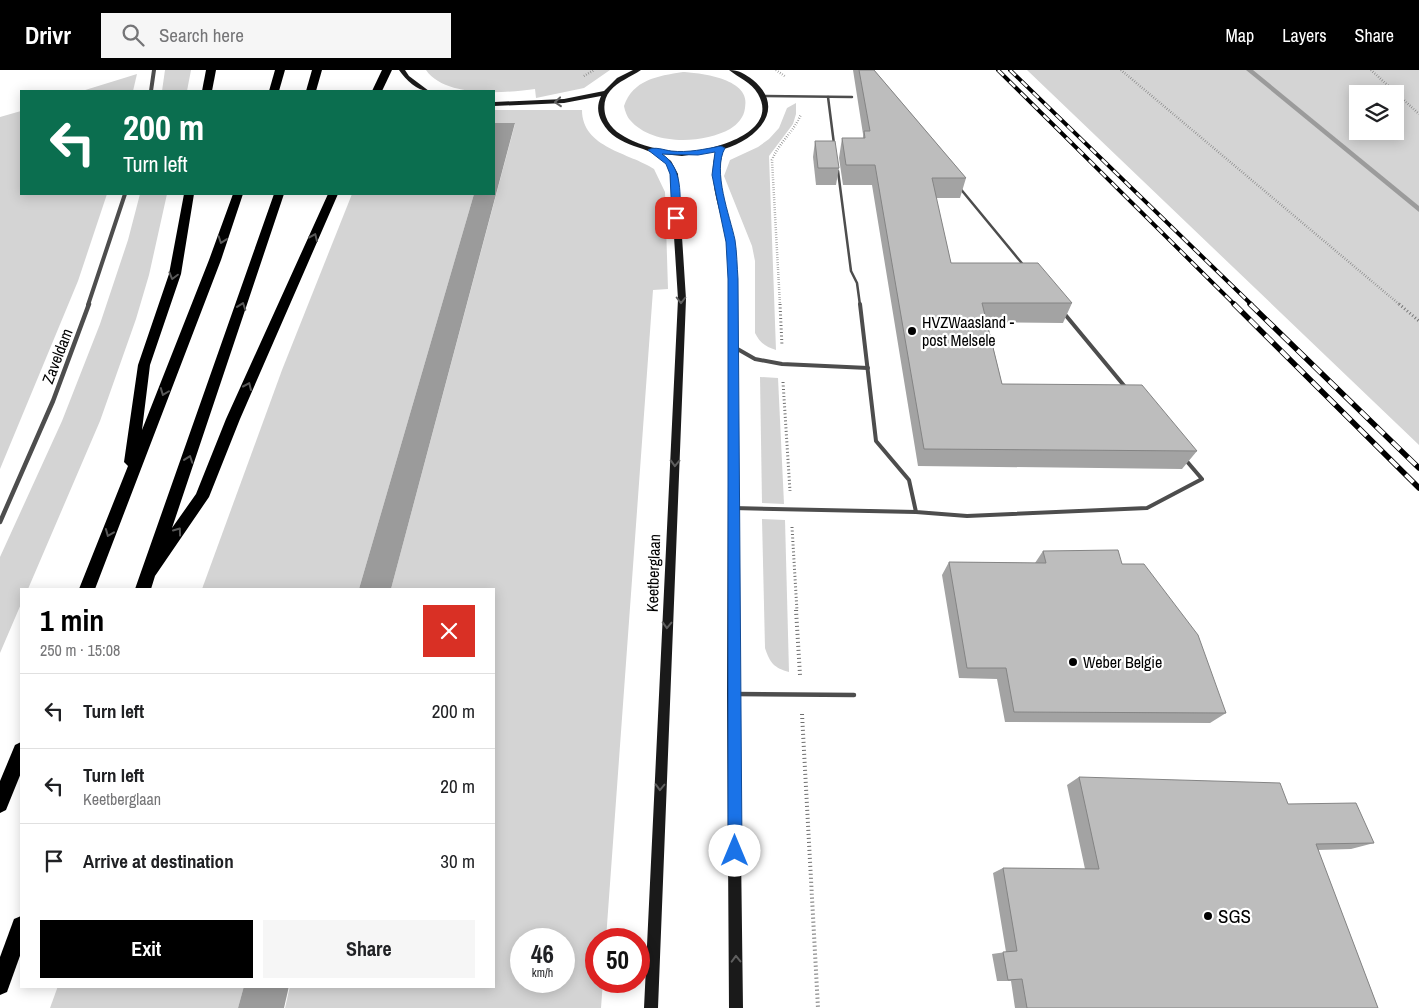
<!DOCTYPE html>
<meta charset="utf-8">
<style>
:root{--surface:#fff;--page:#f6f6f6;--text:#202124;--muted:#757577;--line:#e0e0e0;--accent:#000}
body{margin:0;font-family:"Archivo Narrow",sans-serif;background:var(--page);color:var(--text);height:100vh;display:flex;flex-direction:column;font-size:19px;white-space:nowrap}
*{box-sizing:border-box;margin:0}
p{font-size:16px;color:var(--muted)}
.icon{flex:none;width:28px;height:28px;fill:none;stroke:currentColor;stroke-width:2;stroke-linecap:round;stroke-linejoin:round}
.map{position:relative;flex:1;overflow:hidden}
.details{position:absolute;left:20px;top:518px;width:475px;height:400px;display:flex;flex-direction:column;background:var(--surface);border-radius:0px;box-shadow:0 2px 12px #0003}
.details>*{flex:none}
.top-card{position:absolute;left:20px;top:20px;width:475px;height:105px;border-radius:0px;box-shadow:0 2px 12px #0003;background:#0b6e4f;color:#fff;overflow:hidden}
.fabs{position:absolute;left:1349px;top:15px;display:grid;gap:10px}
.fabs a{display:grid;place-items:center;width:55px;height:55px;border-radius:0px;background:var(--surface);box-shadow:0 2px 12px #0003;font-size:25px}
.speed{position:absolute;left:510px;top:858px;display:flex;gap:10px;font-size:25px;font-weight:700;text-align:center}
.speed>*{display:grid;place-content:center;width:65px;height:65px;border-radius:50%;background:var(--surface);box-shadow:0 2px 12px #0003;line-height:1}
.speed small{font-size:12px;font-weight:400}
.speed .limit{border:8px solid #d22;background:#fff;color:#111}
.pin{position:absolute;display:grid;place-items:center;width:42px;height:42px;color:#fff;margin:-21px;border-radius:10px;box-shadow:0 2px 8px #0006}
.me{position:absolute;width:55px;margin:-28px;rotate:0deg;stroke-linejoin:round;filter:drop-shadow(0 0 4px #0008)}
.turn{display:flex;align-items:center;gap:18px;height:105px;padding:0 20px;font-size:22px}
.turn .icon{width:65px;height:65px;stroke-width:2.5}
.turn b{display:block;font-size:35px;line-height:42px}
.round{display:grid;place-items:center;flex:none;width:52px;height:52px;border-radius:0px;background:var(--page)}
.summary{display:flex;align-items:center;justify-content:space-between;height:85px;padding:0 20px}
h1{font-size:30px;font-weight:800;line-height:38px;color:var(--accent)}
.action{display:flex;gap:10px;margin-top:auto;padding:10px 20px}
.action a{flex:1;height:58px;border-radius:0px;background:var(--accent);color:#fff;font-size:20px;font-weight:800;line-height:58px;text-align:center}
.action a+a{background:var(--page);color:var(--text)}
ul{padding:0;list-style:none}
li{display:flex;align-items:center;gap:15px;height:75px;padding:0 20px;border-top:1px solid var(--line)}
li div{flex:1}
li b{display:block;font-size:19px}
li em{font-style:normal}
header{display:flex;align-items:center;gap:30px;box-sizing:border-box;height:70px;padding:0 25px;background:var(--accent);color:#fff}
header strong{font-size:24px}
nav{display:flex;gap:28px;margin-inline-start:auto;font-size:18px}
.search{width:350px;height:45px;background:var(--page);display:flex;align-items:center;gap:12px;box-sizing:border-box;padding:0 18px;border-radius:0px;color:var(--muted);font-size:19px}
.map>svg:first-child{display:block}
.green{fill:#d4d4d4;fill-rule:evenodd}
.water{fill:#9b9b9b}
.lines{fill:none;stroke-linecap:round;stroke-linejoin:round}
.stream{fill:#9b9b9b;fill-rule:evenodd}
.path-far2{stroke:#6f6f6f;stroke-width:2.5;stroke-dasharray:0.5 2;stroke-linecap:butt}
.path-far1{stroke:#6f6f6f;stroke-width:3;stroke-dasharray:1 2.5;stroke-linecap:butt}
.path{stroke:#6f6f6f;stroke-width:4;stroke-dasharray:1 3;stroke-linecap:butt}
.service-far2{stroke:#4d4d4d;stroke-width:2.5}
.service-far1{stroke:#4d4d4d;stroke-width:4}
.service{stroke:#4d4d4d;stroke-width:4.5}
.minor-far1{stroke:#4d4d4d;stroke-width:4}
.minor{stroke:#4d4d4d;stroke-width:4.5}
.secondary{fill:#1a1a1a;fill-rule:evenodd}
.motorway{fill:#000;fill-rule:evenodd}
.rail-far1-casing{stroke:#000;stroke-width:4}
.rail-casing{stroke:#000;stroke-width:5.5}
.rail-far1{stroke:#fff;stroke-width:2.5;stroke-dasharray:8;stroke-linecap:butt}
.rail{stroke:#fff;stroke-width:4;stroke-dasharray:11;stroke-linecap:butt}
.wall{fill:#a3a3a3}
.building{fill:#bdbdbd;stroke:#848484}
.oneway{stroke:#5f5f5f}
.oneway2{stroke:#595959}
.route{fill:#1a73e8;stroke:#114b97}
.poi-dot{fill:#000;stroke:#fff;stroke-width:2}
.labels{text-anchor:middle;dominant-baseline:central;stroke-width:4.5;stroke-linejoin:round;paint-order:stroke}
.poi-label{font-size:16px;fill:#000;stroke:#fff;text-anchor:start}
.street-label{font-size:16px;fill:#000;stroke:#fff}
.near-poi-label{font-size:19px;fill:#000;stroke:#fff;text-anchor:start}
</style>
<header>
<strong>Drivr</strong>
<div class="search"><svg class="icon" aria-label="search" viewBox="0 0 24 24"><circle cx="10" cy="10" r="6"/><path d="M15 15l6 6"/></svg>Search here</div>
<nav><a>Map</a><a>Layers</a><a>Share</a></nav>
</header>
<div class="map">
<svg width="1419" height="938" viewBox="0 0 1419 938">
<rect width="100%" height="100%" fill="#fff"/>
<g class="green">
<polygon points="165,0 191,0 187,21 162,21"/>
<path d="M426 0H610L584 18 536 28 535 19C506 23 445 28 426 0Z"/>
<path d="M1027 0H1419V375ZM1358 24H1395V61H1358Z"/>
<path d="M683 2C702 3 752 9 745 38 744 47 738 54 730 59 703 74 652 76 630 50 627 47 625 41 624 36 633 10 657 6 683 2Z"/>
<polygon points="137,4 133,21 82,21"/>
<path d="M796 33V44L793 54 769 86 776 280C766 277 760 273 755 263V191L752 176 724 106 730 90 758 77 769 69 779 58 787 38Z"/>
<path d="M494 40H582C582 78 630 83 654 99L665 122 668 219 653 220 606 869H596V911H603L601 938H285L290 916H494V519H391L515 54 495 53 494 55ZM521 869H564V911H521Z"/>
<polygon points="21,41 21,124 107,124 78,211 0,399 0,47"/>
<polygon points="140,124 167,124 149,205 136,249 100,351 28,519 21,519 21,534 0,583 0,487 62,351 100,254 128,170"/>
<polygon points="352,124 474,124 359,519 202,519 282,300"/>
<polygon points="760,307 778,308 784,434 762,433"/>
<path d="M762 449 785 450 789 602C774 598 770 593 765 578Z"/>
<polygon points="58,916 244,916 238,938 50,938"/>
</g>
<g class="water">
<polygon points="494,53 515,53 391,519 359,519 474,124 494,124"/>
<polygon points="244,916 289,916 284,938 238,938"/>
</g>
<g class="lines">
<polygon class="stream" points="1246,0 1253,0 1419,136 1419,142"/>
<g class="path-far2">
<polyline points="776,0 786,7"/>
<polyline points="1121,0 1400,235"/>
<polyline points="1371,0 1419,44"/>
<polyline points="584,6 594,0"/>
<path d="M780 235 772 90C779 72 794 62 801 44"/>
</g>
<g class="path-far1">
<polyline points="780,234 782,276"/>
<polyline points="1399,234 1419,251"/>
<polyline points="783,312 790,421"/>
<polyline points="792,457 797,541"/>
</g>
<g class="path">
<polyline points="796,540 800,605"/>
<polyline points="802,644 818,938"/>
</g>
<g class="service-far2">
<polyline points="765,26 852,27"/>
<polyline points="828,27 834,74"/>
<polyline points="838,101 851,201 857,213 860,235"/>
<polyline points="959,117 1025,197"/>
</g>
<g class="service-far1">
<polyline points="860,234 876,371 909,410 916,442 967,446 1147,438 1202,409 1184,388"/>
<polyline points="1063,242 1126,318"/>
<polyline points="734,277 755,289 782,294 868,298"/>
<polyline points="733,438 916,442"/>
</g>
<polyline class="service" points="736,624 854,625"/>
<g class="minor-far1">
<polyline points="151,21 154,0"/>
<polyline points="88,235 125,124"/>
</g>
<polyline class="minor" points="0,452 53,331 89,234"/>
<g class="secondary">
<path d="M399 0H405L409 6 429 21C417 21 406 10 399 0Z"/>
<path d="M633 0H641C631 7 618 11 610 21 604 28 603 38 606 47 610 59 622 66 633 71 649 78 665 81 682 82 708 82 781 64 758 24 751 12 739 8 729 0 739 0 745 4 753 10 788 39 756 70 724 79 713 109 729 141 734 170 736 183 736 196 737 209L739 624 743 938H729L727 624 729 209C728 196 728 183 726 170 722 142 706 110 716 81L682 86 662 84 671 91 678 104 686 229 658 938H644L678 229 670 104C669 101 668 96 666 93 651 74 617 80 602 52 597 43 597 35 601 26L564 33 494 36V32L564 29 604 21 617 8Z"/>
</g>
<g class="motorway">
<polygon points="206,0 216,0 212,21 202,21"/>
<polygon points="275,0 285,0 279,21 269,21"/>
<polygon points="312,0 322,0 316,21 306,21"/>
<polygon points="382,0 392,0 382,21 372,21"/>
<polygon points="184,124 194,124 181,204 150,295 142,360 209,190 233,124 243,124 221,190 95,519 79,519 128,396 124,392 138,295 169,204"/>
<polygon points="274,124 284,124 172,458 196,424 226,349 328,124 338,124 240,349 209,427 155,506 151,519 135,519"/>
<polygon points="21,672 21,703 6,740 0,743 0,711 15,675"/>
<polygon points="21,846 21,883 7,922 0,925 0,887 14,849"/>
</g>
<g class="rail-far1-casing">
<g id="rail-far1">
<polyline points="998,0 1235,235"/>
<polyline points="1010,0 1252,235"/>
</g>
</g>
<g class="rail-casing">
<g id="rail">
<polyline points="1234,234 1419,418"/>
<polyline points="1250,234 1419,398"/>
</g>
</g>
<use href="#rail-far1" class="rail-far1"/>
<use href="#rail" class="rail"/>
</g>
<g class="wall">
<polygon points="853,0 874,0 966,108 960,128 936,128 951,193 1072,233 1063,253 987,252 1002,314 1197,381 1182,399 918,396 872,115 843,115 839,88 842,68 863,68 863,64"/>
<polygon points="815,71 839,98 836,115 816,115 813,87"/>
<polygon points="1043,481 1122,494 1226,643 1210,653 1005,652 997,609 959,608 942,505 949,492 1035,493"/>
<polygon points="1079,707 1288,734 1374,773 1351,779 1318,780 1378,938 1015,938 1011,911 997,911 992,884 1006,882 993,803 1003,798 1085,799 1067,715"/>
</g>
<g class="building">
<polygon points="859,0 874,0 966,108 932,108 951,193 1038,193 1072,233 982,233 1002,314 1142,315 1197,381 924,379 875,95 846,95 842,68 865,68 864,61 870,61"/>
<polygon points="815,71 835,71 839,98 818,98"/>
<polygon points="1118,480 1122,494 1144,494 1198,565 1226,643 1014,642 1006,598 967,598 949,492 1046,493 1043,481"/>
<polygon points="1079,707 1280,713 1288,734 1356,733 1374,773 1316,774 1378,938 1027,938 1022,909 1008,910 1003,882 1017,881 1003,798 1099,799"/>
</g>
<defs><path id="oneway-chevron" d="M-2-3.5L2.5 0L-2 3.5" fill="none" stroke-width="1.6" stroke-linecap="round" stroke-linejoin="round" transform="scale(1.25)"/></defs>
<g class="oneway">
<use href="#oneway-chevron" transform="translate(558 32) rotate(175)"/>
<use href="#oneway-chevron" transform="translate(681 230) rotate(90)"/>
<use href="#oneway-chevron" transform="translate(675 393) rotate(92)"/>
<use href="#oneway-chevron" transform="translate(667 555) rotate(92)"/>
<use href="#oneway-chevron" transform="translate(660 717) rotate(92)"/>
<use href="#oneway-chevron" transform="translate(736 889) rotate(-91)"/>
</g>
<g class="oneway2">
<use href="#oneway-chevron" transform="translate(314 167) rotate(-66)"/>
<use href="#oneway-chevron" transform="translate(222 170) rotate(109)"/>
<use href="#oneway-chevron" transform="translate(173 206) rotate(105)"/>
<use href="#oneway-chevron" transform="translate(242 236) rotate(-71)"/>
<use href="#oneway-chevron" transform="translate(248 316) rotate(-66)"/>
<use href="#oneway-chevron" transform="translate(164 322) rotate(111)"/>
<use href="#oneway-chevron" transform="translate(189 389) rotate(-71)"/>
<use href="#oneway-chevron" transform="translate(178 461) rotate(-54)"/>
<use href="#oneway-chevron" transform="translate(109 463) rotate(112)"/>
</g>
<path class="route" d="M721 76 725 78C712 101 730 146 735 170 737 183 737 196 738 209L742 781 740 786 735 788 730 786 728 781V209L726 172 712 105 715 82 698 85 662 84C684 99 679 125 681 148L676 151 672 148 670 104 666 94 648 80C654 76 664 80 671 81 688 83 705 79 721 76Z"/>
<g class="poi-dot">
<circle cx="912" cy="261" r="5"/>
<circle cx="1073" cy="592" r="5"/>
<circle cx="1208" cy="846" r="5"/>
</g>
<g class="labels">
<g class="poi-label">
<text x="922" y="252">HVZWaasland -<tspan x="922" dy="18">post Melsele</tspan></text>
<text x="1083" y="592">Weber Belgie</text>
</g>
<g class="street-label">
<text transform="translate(57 286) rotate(-69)">Zaveldam</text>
<text transform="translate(653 503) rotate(-88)">Keetberglaan</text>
</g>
<g class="near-poi-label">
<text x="1218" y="846">SGS</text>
</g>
</g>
</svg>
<div class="fabs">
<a><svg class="icon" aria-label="layers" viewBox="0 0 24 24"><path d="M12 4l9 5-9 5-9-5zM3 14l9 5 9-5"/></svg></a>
</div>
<div class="speed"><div>46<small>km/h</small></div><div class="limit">50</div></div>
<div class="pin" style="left:676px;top:148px;background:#d93025"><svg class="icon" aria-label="arrive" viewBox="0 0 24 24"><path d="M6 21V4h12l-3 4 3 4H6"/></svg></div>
<svg class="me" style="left:735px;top:781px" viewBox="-20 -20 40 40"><circle r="19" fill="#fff"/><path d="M0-13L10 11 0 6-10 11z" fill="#1a73e8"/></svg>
<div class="top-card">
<div class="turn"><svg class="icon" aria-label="left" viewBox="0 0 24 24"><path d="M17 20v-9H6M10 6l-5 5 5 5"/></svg><div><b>200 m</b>Turn left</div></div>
</div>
<section class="details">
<div class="summary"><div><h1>1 min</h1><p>250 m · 15:08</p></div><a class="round" style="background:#d93025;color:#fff"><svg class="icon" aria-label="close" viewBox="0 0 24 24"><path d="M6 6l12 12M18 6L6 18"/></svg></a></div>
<ul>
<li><svg class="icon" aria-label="left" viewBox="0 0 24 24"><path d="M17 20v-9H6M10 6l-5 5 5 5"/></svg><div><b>Turn left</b></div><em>200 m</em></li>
<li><svg class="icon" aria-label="left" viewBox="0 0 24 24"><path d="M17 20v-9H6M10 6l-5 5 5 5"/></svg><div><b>Turn left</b><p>Keetberglaan</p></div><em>20 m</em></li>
<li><svg class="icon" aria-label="arrive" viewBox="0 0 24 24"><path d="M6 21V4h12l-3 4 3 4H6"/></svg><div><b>Arrive at destination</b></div><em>30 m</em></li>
</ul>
<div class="action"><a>Exit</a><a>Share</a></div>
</section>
</div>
